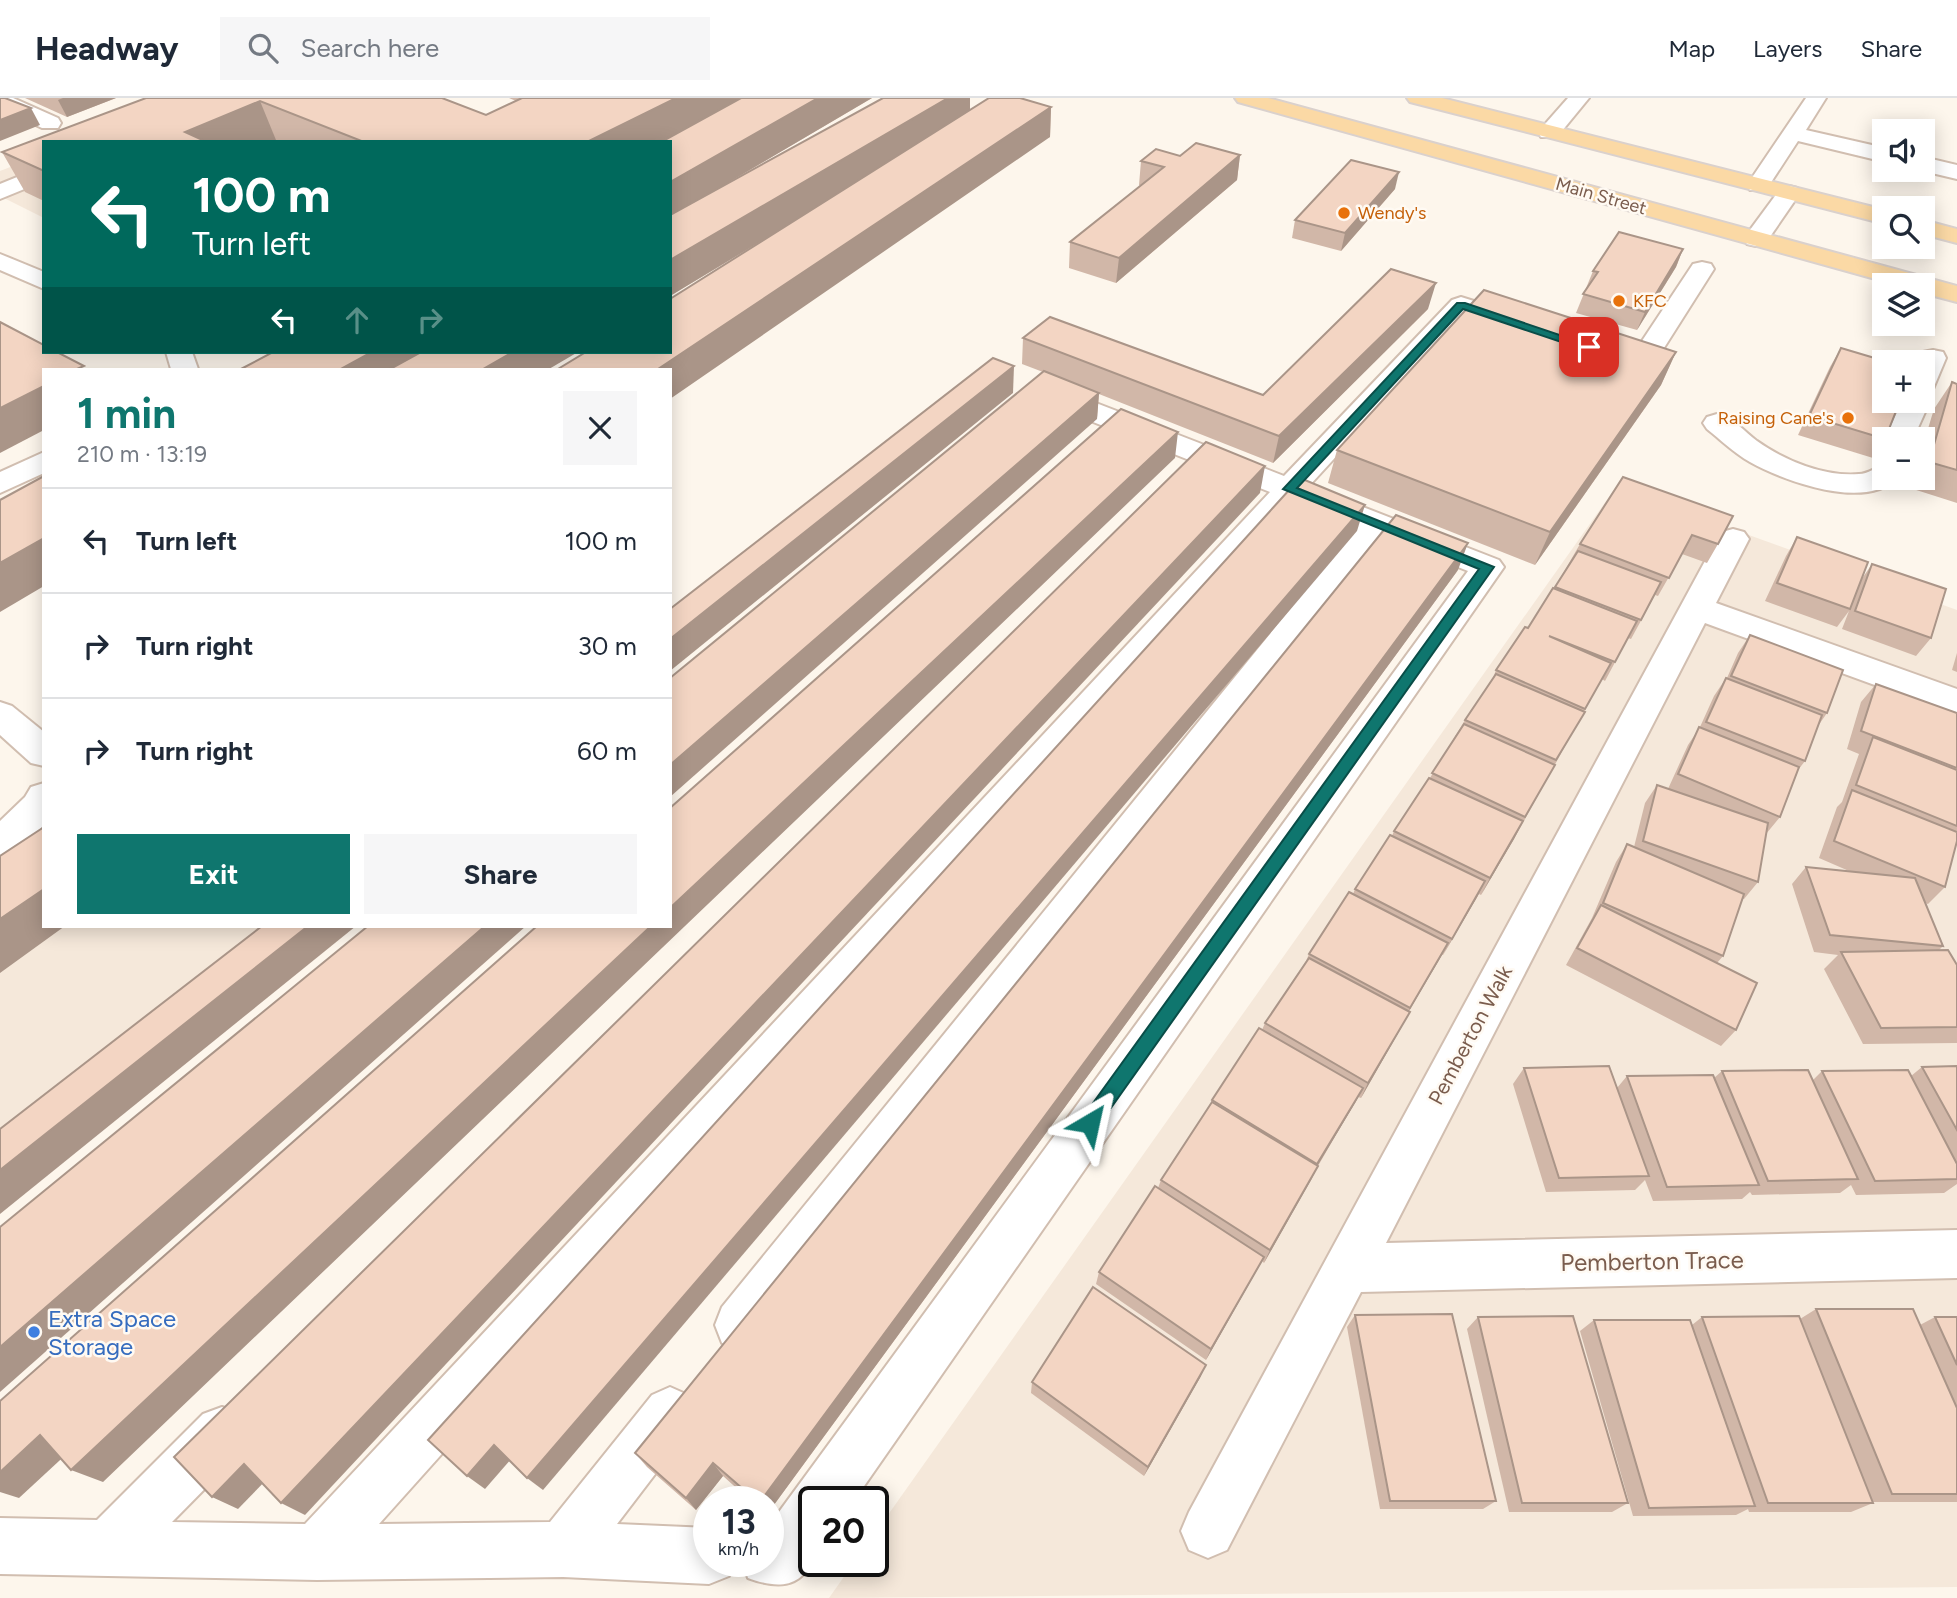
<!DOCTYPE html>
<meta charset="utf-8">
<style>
:root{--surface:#fff;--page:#f6f6f7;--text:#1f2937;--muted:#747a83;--line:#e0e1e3;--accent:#0f766e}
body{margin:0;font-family:Figtree,sans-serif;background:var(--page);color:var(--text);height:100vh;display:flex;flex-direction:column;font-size:26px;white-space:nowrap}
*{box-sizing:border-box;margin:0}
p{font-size:23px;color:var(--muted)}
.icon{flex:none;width:38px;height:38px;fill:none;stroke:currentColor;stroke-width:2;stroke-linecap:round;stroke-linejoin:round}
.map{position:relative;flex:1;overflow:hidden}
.details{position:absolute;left:42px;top:270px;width:630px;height:560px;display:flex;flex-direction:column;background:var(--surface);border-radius:0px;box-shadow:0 4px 18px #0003}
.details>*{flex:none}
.top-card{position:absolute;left:42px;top:42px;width:630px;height:214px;border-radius:0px;box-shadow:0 4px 18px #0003;background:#00695c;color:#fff;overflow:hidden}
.buttons{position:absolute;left:1872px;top:21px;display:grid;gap:14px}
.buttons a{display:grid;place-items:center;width:63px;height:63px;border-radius:0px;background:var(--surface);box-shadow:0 4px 18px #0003;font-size:35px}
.speed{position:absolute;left:693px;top:1388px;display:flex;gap:14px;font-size:35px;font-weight:700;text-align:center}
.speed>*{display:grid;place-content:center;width:91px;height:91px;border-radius:50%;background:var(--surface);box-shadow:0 4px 18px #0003;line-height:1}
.speed small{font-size:18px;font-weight:400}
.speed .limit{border:4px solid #111;border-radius:10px;background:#fff;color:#111}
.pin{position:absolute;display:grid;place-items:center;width:60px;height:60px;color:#fff;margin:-30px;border-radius:14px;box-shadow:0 4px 10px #0006}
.me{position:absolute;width:77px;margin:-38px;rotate:36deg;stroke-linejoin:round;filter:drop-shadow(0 0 5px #0008)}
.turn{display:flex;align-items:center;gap:24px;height:147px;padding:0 35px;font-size:32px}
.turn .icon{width:91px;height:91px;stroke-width:2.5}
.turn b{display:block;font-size:49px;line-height:60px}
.lanes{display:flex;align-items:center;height:66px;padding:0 35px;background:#0003;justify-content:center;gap:35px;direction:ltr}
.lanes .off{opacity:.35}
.round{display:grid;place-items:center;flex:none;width:74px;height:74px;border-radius:0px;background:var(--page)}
.head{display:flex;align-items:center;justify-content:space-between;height:119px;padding:0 35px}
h1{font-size:42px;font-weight:700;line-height:52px;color:var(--accent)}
.button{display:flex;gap:14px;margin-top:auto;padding:14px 35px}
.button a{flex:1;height:80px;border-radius:0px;background:var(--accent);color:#fff;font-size:28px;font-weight:700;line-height:80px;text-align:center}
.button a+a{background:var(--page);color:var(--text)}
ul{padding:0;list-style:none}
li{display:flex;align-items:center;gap:21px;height:105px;padding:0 35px;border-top:2px solid var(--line)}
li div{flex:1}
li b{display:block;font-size:26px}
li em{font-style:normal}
header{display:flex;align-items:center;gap:42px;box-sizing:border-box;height:98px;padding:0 35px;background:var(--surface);border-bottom:2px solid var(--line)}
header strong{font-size:33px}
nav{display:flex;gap:38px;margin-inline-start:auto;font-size:24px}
.search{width:490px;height:63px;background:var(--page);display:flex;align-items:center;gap:18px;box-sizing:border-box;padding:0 24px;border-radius:0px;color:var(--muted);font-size:26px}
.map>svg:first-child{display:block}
.residential{fill:#f5e8da}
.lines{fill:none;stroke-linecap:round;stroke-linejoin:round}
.minor-casing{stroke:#d1beb0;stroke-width:4}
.major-casing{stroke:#dad1cd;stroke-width:4}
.minor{fill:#fff;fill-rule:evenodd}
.major{fill:#fbd9a5;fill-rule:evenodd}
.wall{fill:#d1b7a8}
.shaded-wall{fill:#aa9588}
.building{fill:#f3d5c3;stroke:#aa9588;stroke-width:2}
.route{fill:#0f766e;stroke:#0a4d48;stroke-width:2}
.food-dot{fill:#e8710a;stroke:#fffaf3;stroke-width:2.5}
.shop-dot{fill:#3f7fe0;stroke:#fffaf3;stroke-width:2.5}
.labels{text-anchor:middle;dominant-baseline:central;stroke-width:5;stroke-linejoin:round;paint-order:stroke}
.far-street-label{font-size:18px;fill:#7a5c4d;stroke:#fffaf3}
.far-food-label{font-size:18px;fill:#c56008;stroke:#fffaf3;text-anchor:start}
.street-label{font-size:21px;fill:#7a5c4d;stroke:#fffaf3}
.near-street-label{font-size:24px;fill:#7a5c4d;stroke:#fffaf3}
.near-shop-label{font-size:24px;fill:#366cbe;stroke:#fffaf3;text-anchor:start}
</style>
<header>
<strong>Headway</strong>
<div class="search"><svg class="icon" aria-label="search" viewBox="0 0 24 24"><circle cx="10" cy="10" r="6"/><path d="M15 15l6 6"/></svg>Search here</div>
<nav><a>Map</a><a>Layers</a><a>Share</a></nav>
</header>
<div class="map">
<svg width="1957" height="1500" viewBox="0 0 1957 1500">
<rect width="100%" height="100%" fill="#fdf6ec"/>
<g class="residential">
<polygon points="44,56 44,120 0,98 0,73"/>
<polygon points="1616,389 1957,512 1957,1489 829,1500 855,1463 873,1463 873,1438"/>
<polygon points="0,789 44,828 309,828 0,1070"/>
</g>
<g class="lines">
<g class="minor-casing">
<g id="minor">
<polygon points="0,0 13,0 58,20 61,25 58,30 42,30 0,10"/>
<polygon points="1568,0 1589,0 1557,39 1541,39 1538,34"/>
<polygon points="1806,0 1826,0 1806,32 1885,50 1885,64 1798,43 1766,92 1750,92 1747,87"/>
<polygon points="1923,59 1957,67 1957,81 1919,72 1923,72"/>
<polygon points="44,68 44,83 0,101 0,86"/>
<polygon points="1789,88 1797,90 1800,95 1765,146 1756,148 1747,146 1744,141 1747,136 1781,90"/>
<polygon points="0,156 44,174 44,191 0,172"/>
<path d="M1702 164 1711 166 1714 171 1650 272C1636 275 1608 269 1600 257L1604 251 1613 249 1634 255 1693 166Z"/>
<path d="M1461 199 1525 219 1529 225 1525 231 1516 233 1466 217 1309 388 1499 462 1504 469 853 1404H814C814 1417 818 1448 813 1460 801 1492 775 1490 748 1480L742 1463H768V1429L1468 473 1382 439 758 1245 740 1252 722 1245 715 1227 722 1209 1357 429 1294 404 379 1426 550 1424 652 1297 670 1289 688 1297 696 1315 688 1333 617 1426 709 1430V1463H735L729 1478 709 1486 563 1479 317 1482 0 1476V1420L97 1422 203 1316 222 1309 241 1316 248 1335 241 1354 172 1424 305 1426 1270 394 1040 303 1036 297 1040 291 1050 289 1060 291 1284 378 1452 202Z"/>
<polygon points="1933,252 1943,254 1946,260 1933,291 1923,293 1923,264 1918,264 1923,254"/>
<polygon points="166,254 192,254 198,271 171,271"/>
<polygon points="1923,296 1930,303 1913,341 1885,341 1902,303 1923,303"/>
<path d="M1717 316C1733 320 1744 333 1757 343 1785 363 1825 379 1859 376 1868 376 1876 369 1885 367V380H1897C1865 413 1784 383 1750 364 1734 355 1721 342 1707 331L1703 325 1707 319Z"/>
<polygon points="44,354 44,375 0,395 0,374"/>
<polygon points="1733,431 1744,434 1749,441 1716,505 1957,591 1957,617 1705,525 1386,1145 1957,1132 1957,1180 1361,1194 1227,1452 1208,1460 1189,1452 1181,1433 1189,1414 1717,441 1722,434"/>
<polygon points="0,604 12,608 44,634 44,668 31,665 0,637"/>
<polygon points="44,685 44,727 14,757 0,761 0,723 25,699 31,689"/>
</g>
</g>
<g class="major-casing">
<g id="major">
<polygon points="1235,0 1268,0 1957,188 1957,204 1923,195 1923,187 1897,187 1238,4"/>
<polygon points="1407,0 1442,0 1885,112 1885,126 1410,4"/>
<polygon points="1923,122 1957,131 1957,145 1923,136"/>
</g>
</g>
<use href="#minor" class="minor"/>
<use href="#major" class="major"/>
</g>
<g class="wall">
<polygon points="25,0 116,0 67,19"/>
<polygon points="146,0 442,0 486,17 516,3 509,0 872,0 716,92 883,0 970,0 970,12 1051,9 1050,39 780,132 670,198 670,44 281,44 276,42 272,44 44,44 44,103 25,94 2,54"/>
<polygon points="1240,57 1237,82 1116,185 1069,170 1070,144 1141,88 1139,87 1141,63 1180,58"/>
<polygon points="1395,91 1341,153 1292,140 1295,122"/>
<polygon points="1683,151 1676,169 1637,232 1576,215 1593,173"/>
<polygon points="1428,211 1273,365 1099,296 1097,321 1043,274 1022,266 1023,240 1263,297"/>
<polygon points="1841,250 1885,341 1873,360 1798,337 1830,269"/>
<polygon points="1676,254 1661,287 1535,467 1328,385 1337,352"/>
<polygon points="1952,284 1957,286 1957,405 1910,390 1913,380 1923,380 1923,347 1934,311"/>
<polygon points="1623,379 1718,446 1707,465 1682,456 1658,498 1655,497 1631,541 1628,540 1605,583 1602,581 1514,741 1481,797 1479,796 1443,857 1442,857 1409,913 1401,930 1361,1000 1358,999 1318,1068 1264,1165 1262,1163 1206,1262 1096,1186 1099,1174 1158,1090 1161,1082 1211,1006 1212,1002 1262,932 1265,925 1306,863 1309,856 1353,796 1355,791 1392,738 1394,733 1430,680 1465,622 1493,580 1496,572 1528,530 1554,491 1580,446"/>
<polygon points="1797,439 1861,482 1872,466 1931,540 1916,558 1842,531 1849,513 1837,529 1765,503 1786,458"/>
<polygon points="1458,472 768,1415 768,1404 752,1404 723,1378 696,1412 647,1369 635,1355"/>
<polygon points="1750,537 1827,615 1818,628 1805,663 1798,672 1780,719 1766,736 1758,784 1744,801 1742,801 1723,858 1717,865 1736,932 1721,948 1566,867 1592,820 1616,764 1627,746 1634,749 1645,705 1657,687 1668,691 1688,647 1700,629 1714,598 1726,580 1727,580 1738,555"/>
<polygon points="1957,555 1957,574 1952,572"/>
<polygon points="1876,586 1957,615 1957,743 1945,789 1928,806 1925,805 1943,848 1938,853 1957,867 1957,945 1863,946 1824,871 1838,857 1814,854 1792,786 1806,769 1849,773 1819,760 1837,709 1842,704 1859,656 1847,651 1861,604"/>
<polygon points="1957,968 1957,1086 1944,1095 1856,1097 1851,1087 1840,1095 1752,1097 1750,1094 1742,1101 1653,1103 1645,1082 1635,1092 1546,1094 1513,986 1524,970 1617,990 1627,978 1714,980 1722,973 1813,982 1822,973 1911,978 1922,969"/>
<polygon points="1816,1211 1920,1227 1935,1219 1957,1219 1957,1404 1872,1404 1873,1405 1851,1414 1749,1414 1748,1411 1736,1417 1633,1418 1580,1233 1594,1222 1692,1227 1702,1219 1800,1221"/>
<polygon points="1355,1217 1496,1403 1483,1411 1380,1411 1347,1229"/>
<polygon points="1478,1219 1628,1405 1612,1414 1509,1414 1467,1231"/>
<polygon points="1201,1278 1144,1378 1031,1295 1032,1284"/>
</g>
<g class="shaded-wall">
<polygon points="63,0 116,0 67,19 58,2"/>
<polygon points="676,0 757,0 670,44 587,44"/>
<polygon points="818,0 872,0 670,119 670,84"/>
<polygon points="948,0 970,0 970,17 670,198 670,162"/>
<polygon points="260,3 276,42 272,44 189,44 185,34"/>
<polygon points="1051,9 1050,39 670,301 670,271 658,271"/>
<polygon points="31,10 40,27 0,43 0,22"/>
<polygon points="1240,57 1237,82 1116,185 1119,160"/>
<polygon points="1399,74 1395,91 1341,153 1345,135"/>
<polygon points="1683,151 1676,169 1637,232 1645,214"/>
<polygon points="1436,185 1428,211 1273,365 1279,338"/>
<polygon points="372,254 441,254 411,271 341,271"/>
<polygon points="513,254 578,254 549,271 483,271"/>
<polygon points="1676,254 1661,287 1535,467 1550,434"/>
<polygon points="1014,268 1013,295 670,573 670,541"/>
<polygon points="44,288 44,332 0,355 0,310"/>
<polygon points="1099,295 1097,321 670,699 670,667"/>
<polygon points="1178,334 1175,360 103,1384 71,1372 651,828 670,828 670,810"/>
<polygon points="1265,368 1260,395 305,1417 281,1405"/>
<polygon points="1365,407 1357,433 543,1392 527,1380"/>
<polygon points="44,440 44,488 0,514 0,465"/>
<polygon points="1468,445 1458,472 768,1415 768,1404 760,1404"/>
<polygon points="1523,723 1514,741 1481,797 1490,780"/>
<polygon points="1485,783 1476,801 1443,857 1452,841"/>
<polygon points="44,791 44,828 65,828 0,875 0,821"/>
<polygon points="308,828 356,828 0,1116 0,1072"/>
<polygon points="485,828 526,828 0,1294 0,1249"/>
<polygon points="1448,845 1439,862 1401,926 1410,910"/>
<polygon points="1410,914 1401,930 1361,1000 1368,985"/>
<polygon points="1363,990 1355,1005 1310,1080 1317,1066"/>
<polygon points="1318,1068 1311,1082 1264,1165 1270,1152"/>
<polygon points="1264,1159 1257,1172 1206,1262 1211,1251"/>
<polygon points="1206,1267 1201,1278 1144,1378 1148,1369"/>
<polygon points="40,1337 72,1351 19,1400 0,1394 0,1374"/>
<polygon points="494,1347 511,1361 485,1391 467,1378"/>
<polygon points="713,1365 723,1378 696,1412 686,1400"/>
<polygon points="244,1366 269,1379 238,1411 212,1399"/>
</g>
<g class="building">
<polygon points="0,0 5,0 31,10 0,22"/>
<polygon points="146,0 442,0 486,17 522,0 676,0 587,44 364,44 260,3 185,34 207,44 44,44 44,73 2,54"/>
<polygon points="741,0 818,0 670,84 670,44 661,44"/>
<polygon points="883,0 948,0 670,162 670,117"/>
<polygon points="989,0 1020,0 1051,9 658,271 558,271 586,254 670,254 670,201"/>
<polygon points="1196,45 1240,57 1119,160 1070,144 1164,69 1141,63 1156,51 1180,58"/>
<polygon points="1351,62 1399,74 1345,135 1295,122"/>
<polygon points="1619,134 1683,151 1645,214 1583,196 1598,174 1593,173"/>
<polygon points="1391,171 1436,185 1279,338 1023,240 1050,219 1263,297"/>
<polygon points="1484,192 1676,254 1550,434 1337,352"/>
<polygon points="0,224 44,247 44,254 57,254 84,268 77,271 44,271 44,288 0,310"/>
<polygon points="1841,250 1888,264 1885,264 1885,303 1900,303 1885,341 1809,318"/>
<polygon points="273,254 372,254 341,271 241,271"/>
<polygon points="421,254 513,254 483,271 390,271"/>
<polygon points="993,260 1014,268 670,541 670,511"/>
<polygon points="1044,273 1099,295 670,667 670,580"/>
<polygon points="1952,284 1957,286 1957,372 1929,364"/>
<polygon points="1121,311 1178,334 670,810 670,710"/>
<polygon points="1206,344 1265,368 281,1405 244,1366 212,1399 174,1359"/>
<polygon points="44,378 44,440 0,465 0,402"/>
<polygon points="1623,379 1733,418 1718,446 1692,437 1669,480 1580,446"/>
<polygon points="1300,380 1365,407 527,1380 494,1347 467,1378 428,1342"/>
<polygon points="1396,417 1468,445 760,1404 758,1404 713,1365 686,1400 635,1355"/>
<polygon points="1797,439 1868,464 1850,511 1777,485"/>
<polygon points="1578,453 1661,484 1641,522 1555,489"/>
<polygon points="1872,466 1946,491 1931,540 1855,513"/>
<polygon points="1553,490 1637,523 1615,564 1549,538 1611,565 1585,611 1496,572 1525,529 1528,530"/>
<polygon points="1750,537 1843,572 1827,615 1731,578"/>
<polygon points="1496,576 1585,614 1556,662 1465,622"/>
<polygon points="1726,580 1822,617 1805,663 1706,624"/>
<polygon points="1876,586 1957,615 1957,670 1861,633"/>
<polygon points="1464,626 1555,667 1525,719 1432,675"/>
<polygon points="1699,629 1799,669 1780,719 1678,676"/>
<polygon points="1873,639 1957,672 1957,728 1856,687"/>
<polygon points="1429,680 1523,723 1490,780 1394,733"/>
<polygon points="1657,687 1768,725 1758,784 1643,743"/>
<polygon points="1852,692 1957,734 1957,743 1945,789 1834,743"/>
<polygon points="44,729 44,791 0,821 0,758"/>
<polygon points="1390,737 1485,783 1452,841 1355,791"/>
<polygon points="1627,746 1744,796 1723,858 1603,805"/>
<polygon points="1806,769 1915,780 1943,848 1830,837"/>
<polygon points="1349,794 1448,845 1410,910 1309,856"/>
<polygon points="1601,807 1757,885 1736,932 1577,850"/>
<polygon points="262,828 308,828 0,1072 0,1031"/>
<polygon points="368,828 485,828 0,1249 0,1129"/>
<polygon points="537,828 651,828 71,1372 40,1337 0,1374 0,1303"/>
<polygon points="1948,852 1957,867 1957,929 1881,930 1841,854"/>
<polygon points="1309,860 1410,914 1368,985 1265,925"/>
<polygon points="1259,930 1363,990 1317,1066 1212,1002"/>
<polygon points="1609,968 1649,1078 1559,1080 1524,970"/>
<polygon points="1957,968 1957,1032 1922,969"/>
<polygon points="1808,972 1858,1081 1768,1083 1722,973"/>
<polygon points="1908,972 1957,1066 1957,1081 1875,1083 1822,973"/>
<polygon points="1713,977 1759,1087 1667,1089 1627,978"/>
<polygon points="1212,1004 1318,1068 1270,1152 1161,1082"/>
<polygon points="1155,1088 1264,1159 1211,1251 1099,1174"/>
<polygon points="1093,1189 1206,1267 1148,1369 1032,1284"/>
<polygon points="1816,1211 1913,1211 1957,1310 1957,1396 1892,1396"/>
<polygon points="1452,1216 1496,1403 1390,1403 1355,1217"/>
<polygon points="1573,1218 1628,1405 1522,1405 1478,1219"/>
<polygon points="1799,1218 1873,1405 1768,1405 1702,1219"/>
<polygon points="1935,1219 1957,1219 1957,1267"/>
<polygon points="1594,1222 1690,1222 1755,1408 1649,1410"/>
</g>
<polygon class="route" points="1457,205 1465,205 1595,249 1585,252 1463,211 1297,390 1494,469 1096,1031 1090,1034 1083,1031 1081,1025 1083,1019 1479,471 1283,391"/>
<g class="food-dot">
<circle cx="1344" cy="115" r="7"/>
<circle cx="1619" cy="203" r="7"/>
<circle cx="1848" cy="320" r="7"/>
</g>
<circle class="shop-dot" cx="34" cy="1234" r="7"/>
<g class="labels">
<g class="far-street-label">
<text transform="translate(1601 98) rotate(16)">Main Street</text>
</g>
<g class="far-food-label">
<text x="1358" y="115">Wendy's</text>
<text x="1633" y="203">KFC</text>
<text x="1834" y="320" text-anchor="end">Raising Cane's</text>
</g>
<g class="street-label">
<text transform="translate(1470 937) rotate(-62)">Pemberton Walk</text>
</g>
<g class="near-street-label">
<text transform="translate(1652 1163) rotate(-1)">Pemberton Trace</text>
</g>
<g class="near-shop-label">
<text x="48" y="1220">Extra Space<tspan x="48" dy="28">Storage</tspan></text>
</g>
</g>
</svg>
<div class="buttons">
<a><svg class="icon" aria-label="sound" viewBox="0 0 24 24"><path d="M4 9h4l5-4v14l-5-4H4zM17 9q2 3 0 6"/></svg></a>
<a><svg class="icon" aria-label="search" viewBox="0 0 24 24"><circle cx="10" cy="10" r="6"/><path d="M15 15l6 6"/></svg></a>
<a><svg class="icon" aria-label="layers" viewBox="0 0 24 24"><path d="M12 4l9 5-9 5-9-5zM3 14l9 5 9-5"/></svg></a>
<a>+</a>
<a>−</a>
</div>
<div class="speed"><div>13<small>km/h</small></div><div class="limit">20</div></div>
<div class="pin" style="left:1589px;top:249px;background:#d93025"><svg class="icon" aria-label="arrive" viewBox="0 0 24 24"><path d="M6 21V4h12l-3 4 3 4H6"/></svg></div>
<svg class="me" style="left:1090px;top:1025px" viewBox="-20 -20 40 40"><path d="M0-17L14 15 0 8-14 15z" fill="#0f766e" stroke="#fff" stroke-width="4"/></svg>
<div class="top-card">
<div class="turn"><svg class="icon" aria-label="left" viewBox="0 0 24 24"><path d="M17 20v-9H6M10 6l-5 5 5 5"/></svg><div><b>100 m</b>Turn left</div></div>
<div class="lanes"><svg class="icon" aria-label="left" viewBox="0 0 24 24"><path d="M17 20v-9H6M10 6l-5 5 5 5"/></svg><svg class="icon off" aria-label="ahead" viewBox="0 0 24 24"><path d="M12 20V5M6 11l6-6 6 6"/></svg><svg class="icon off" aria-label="right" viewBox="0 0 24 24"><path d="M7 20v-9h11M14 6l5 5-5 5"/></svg></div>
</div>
<section class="details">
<div class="head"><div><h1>1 min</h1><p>210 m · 13:19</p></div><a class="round"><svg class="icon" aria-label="close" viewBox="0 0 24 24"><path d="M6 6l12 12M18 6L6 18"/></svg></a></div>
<ul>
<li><svg class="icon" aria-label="left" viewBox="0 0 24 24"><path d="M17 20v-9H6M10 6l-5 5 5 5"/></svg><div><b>Turn left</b></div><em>100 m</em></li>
<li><svg class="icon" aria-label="right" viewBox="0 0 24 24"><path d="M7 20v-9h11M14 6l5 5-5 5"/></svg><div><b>Turn right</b></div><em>30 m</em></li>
<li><svg class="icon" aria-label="right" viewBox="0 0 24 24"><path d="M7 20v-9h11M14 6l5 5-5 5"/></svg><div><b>Turn right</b></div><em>60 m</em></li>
</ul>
<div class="button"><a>Exit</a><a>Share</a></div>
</section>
</div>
